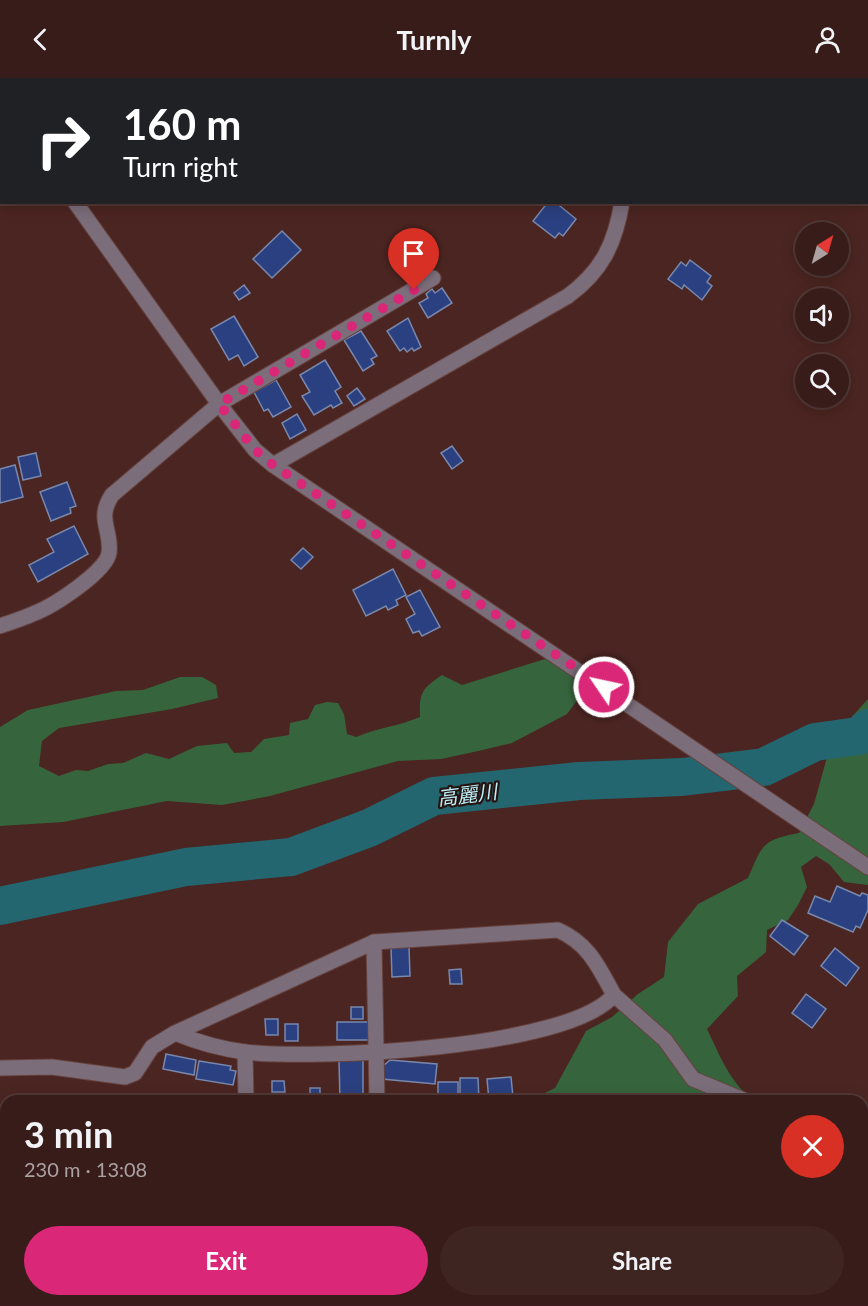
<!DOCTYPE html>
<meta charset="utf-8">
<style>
:root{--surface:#381c19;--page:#3f2522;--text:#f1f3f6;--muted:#aba1a2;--line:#523a38;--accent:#db2777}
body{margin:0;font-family:Lato,"Noto Sans JP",sans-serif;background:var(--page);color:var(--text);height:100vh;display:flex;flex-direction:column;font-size:22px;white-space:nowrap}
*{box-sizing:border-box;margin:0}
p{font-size:20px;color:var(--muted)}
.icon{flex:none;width:33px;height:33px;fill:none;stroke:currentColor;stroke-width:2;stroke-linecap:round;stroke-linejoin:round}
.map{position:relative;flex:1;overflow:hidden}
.side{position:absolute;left:0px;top:1017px;width:868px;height:212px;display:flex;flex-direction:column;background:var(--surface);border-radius:18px 18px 0 0;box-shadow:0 3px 15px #0003,0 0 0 2px var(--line)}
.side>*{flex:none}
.guide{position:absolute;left:0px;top:0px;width:868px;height:126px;box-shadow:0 3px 15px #0003,0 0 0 2px var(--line);background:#202124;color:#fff;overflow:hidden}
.needle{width:39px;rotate:37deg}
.buttons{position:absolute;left:795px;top:144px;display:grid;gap:12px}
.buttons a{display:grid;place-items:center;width:54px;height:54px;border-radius:50%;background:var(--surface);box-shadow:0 3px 15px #0003,0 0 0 2px var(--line);font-size:30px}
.pin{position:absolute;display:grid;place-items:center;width:51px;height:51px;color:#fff;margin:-62px -26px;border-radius:50% 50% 50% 0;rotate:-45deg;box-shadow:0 0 6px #0007}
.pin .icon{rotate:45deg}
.me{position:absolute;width:66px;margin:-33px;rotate:304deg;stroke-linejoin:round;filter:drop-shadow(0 0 4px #0008)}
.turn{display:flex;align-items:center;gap:21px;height:126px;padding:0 24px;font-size:27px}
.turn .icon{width:78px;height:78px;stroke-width:2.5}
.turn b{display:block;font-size:42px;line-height:51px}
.round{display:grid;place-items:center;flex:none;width:63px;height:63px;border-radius:32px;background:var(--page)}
.head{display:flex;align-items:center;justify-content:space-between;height:102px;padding:0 24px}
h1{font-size:36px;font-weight:700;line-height:45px}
.button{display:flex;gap:12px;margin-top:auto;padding:12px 24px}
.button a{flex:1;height:69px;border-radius:36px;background:var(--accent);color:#fff;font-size:24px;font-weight:700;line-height:69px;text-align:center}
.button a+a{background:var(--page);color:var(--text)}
header{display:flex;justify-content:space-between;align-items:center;height:78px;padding:0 24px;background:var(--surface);font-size:27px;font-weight:700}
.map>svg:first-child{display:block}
.green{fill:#36653d}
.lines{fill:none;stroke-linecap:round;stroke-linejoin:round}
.river{stroke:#24666f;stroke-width:38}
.building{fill:#2b4080;stroke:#7988ad;stroke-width:1.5}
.minor-casing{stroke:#65413d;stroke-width:17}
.minor{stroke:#7b6d7a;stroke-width:15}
.route{stroke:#db2777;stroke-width:10;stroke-dasharray:0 18}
.labels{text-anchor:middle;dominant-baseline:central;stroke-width:4.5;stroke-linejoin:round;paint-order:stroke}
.water-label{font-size:20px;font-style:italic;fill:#b9eff7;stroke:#261412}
</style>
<header><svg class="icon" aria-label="back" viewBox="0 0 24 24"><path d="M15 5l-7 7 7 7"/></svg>Turnly<svg class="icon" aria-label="person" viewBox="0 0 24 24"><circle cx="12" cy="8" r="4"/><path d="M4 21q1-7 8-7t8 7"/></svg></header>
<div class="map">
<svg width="868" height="1228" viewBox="0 0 868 1228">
<rect width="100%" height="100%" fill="#4b2521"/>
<g class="green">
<path d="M545 581 574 599 581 617 567 636 512 665 478 673 441 681 398 683 270 718 222 727 167 723 63 744 0 748V649L28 632 116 613 143 612 180 599H202L216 607 218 620 172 631 59 650 42 663 39 688 59 698 76 692 88 693 108 686 123 685 146 675 169 681 197 668 227 665 234 675 251 674 264 661 289 657 290 645 308 641 315 627 327 624 338 625 344 636 347 656 356 659C377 650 399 648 420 639 419 614 422 611 442 597L462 607Z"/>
<path d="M868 621V807L844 804 829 786 816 778 801 789 807 809 798 827 788 842 767 852 766 874 737 898 738 918 707 951C720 977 730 1007 756 1023H528L555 1010 586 953 612 939 638 916 664 899 668 864 698 826 748 800C762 767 762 762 799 755L814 726 829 672 840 652Z"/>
<polygon points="6,1217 6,1222 170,1223 170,1228 0,1228 0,1219"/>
<polygon points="303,1223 355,1223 356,1228 305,1228"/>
<polygon points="704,1223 769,1223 775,1228 718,1228"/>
</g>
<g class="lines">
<polyline class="river" points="0,828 186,789 291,779 369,750 434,718 579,703 682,699 764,689 815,664 858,658 868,650"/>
</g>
<g class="building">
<polygon points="548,124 555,124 576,141 563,158 559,155 555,160 533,143"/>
<polygon points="282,153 301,172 272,200 253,181"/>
<polygon points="690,182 711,198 707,204 712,208 702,222 684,207 682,211 668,201 681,184 686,188"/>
<polygon points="244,207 250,215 239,222 234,215"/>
<polygon points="442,210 452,225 428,240 419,225 428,220 426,216 432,211 435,215"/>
<polygon points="234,238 258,279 244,288 238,277 229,282 211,251"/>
<polygon points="408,240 421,269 414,273 412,270 407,274 404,270 400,273 387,253"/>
<polygon points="361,253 377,278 371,281 374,286 363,293 344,262"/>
<polygon points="325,282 341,309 335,313 342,325 333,330 331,327 314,337 302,318 310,314 300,297"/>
<polygon points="276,302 291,329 273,339 268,331 264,333 254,314"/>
<polygon points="357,310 365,321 354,328 347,318"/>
<polygon points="297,336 306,352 290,361 282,345"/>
<polygon points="452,368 463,383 452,391 441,375"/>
<polygon points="36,375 41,398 23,402 18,379"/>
<polygon points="15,387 23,419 0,425 0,391"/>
<polygon points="67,404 76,428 70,430 71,435 51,443 40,414"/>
<polygon points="74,448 88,476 38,504 29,487 54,474 47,461"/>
<polygon points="303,470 313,479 301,491 291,482"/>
<polygon points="393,491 406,517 396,522 398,527 388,532 386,528 366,538 353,512"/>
<polygon points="420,512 440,549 422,558 419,553 413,555 406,541 415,536 406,519"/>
<polygon points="837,808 860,818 862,815 868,817 868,832 860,850 856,848 853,854 808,835 815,818 830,824"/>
<polygon points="782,842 808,858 794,877 770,858"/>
<polygon points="409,869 410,898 392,899 391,870"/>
<polygon points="835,870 859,890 846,908 821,888"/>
<polygon points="461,891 462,906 450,906 449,892"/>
<polygon points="806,916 826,931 812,950 792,935"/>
<rect x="351" y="929" width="12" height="12"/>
<polygon points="265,941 278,941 278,957 266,957"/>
<rect x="337" y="944" width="33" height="18"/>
<rect x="285" y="946" width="13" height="17"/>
<polygon points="166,976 196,982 194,997 163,991"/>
<polygon points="339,982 363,982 363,1023 340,1023"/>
<polygon points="390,982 437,986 435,1006 382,1001 383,988"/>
<polygon points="199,983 231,988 230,992 236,993 233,1007 196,1001"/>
<polygon points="511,999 513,1019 508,1019 508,1023 489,1023 487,1001"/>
<polygon points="460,1000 478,1000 479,1023 460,1023"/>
<polygon points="272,1003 284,1003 285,1014 272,1014"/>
<rect x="438" y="1004" width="20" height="19"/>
<rect x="310" y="1010" width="10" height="8"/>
<polygon points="430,1222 445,1222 444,1228 429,1228"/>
</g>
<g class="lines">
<g class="minor-casing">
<g id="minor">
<polyline points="642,2 642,0"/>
<polyline points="0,17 2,19"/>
<polyline points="75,124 219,326 255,372 273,387 868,789"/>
<path d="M273 387 568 218C602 193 615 166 622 124"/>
<path d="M0 548C12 544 24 540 35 535 53 528 106 494 109 475 112 452 96 441 112 417L219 326 433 200"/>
<polyline points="374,864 377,1023"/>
<polyline points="614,917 665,962 693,1001 746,1023"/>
<polyline points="245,974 246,1023"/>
<path d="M0 990 52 989 125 999 135 995 152 969 175 955 374 864 558 852C589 866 598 888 614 917 568 971 316 982 245 974 222 971 197 964 175 955"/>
<polyline points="862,1112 868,1116"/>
</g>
</g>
<use href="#minor" class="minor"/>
</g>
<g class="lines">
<polyline class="route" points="414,212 219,326 255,372 273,387 604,609"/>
</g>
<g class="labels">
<g class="water-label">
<text transform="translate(467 716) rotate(-7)">高麗川</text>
</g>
</g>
</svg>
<div class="buttons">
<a><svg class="needle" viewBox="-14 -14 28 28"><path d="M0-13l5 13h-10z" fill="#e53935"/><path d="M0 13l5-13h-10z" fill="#aba1a2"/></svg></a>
<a><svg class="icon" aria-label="sound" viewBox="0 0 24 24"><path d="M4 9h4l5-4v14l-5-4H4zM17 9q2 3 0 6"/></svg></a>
<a><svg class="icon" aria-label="search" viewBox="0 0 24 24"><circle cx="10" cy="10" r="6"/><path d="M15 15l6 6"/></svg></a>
</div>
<div class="pin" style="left:414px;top:212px;background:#d93025"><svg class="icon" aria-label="arrive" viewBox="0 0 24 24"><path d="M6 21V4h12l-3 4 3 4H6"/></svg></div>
<svg class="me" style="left:604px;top:609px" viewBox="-20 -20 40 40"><circle r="17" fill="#db2777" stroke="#fff" stroke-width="3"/><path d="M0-11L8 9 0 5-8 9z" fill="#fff"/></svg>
<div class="guide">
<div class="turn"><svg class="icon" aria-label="right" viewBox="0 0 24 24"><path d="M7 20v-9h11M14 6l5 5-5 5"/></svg><div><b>160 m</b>Turn right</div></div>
</div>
<section class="side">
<div class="head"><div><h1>3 min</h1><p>230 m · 13:08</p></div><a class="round" style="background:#d93025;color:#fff"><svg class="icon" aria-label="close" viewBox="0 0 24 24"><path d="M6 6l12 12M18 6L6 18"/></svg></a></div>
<div class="button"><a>Exit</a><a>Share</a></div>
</section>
</div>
